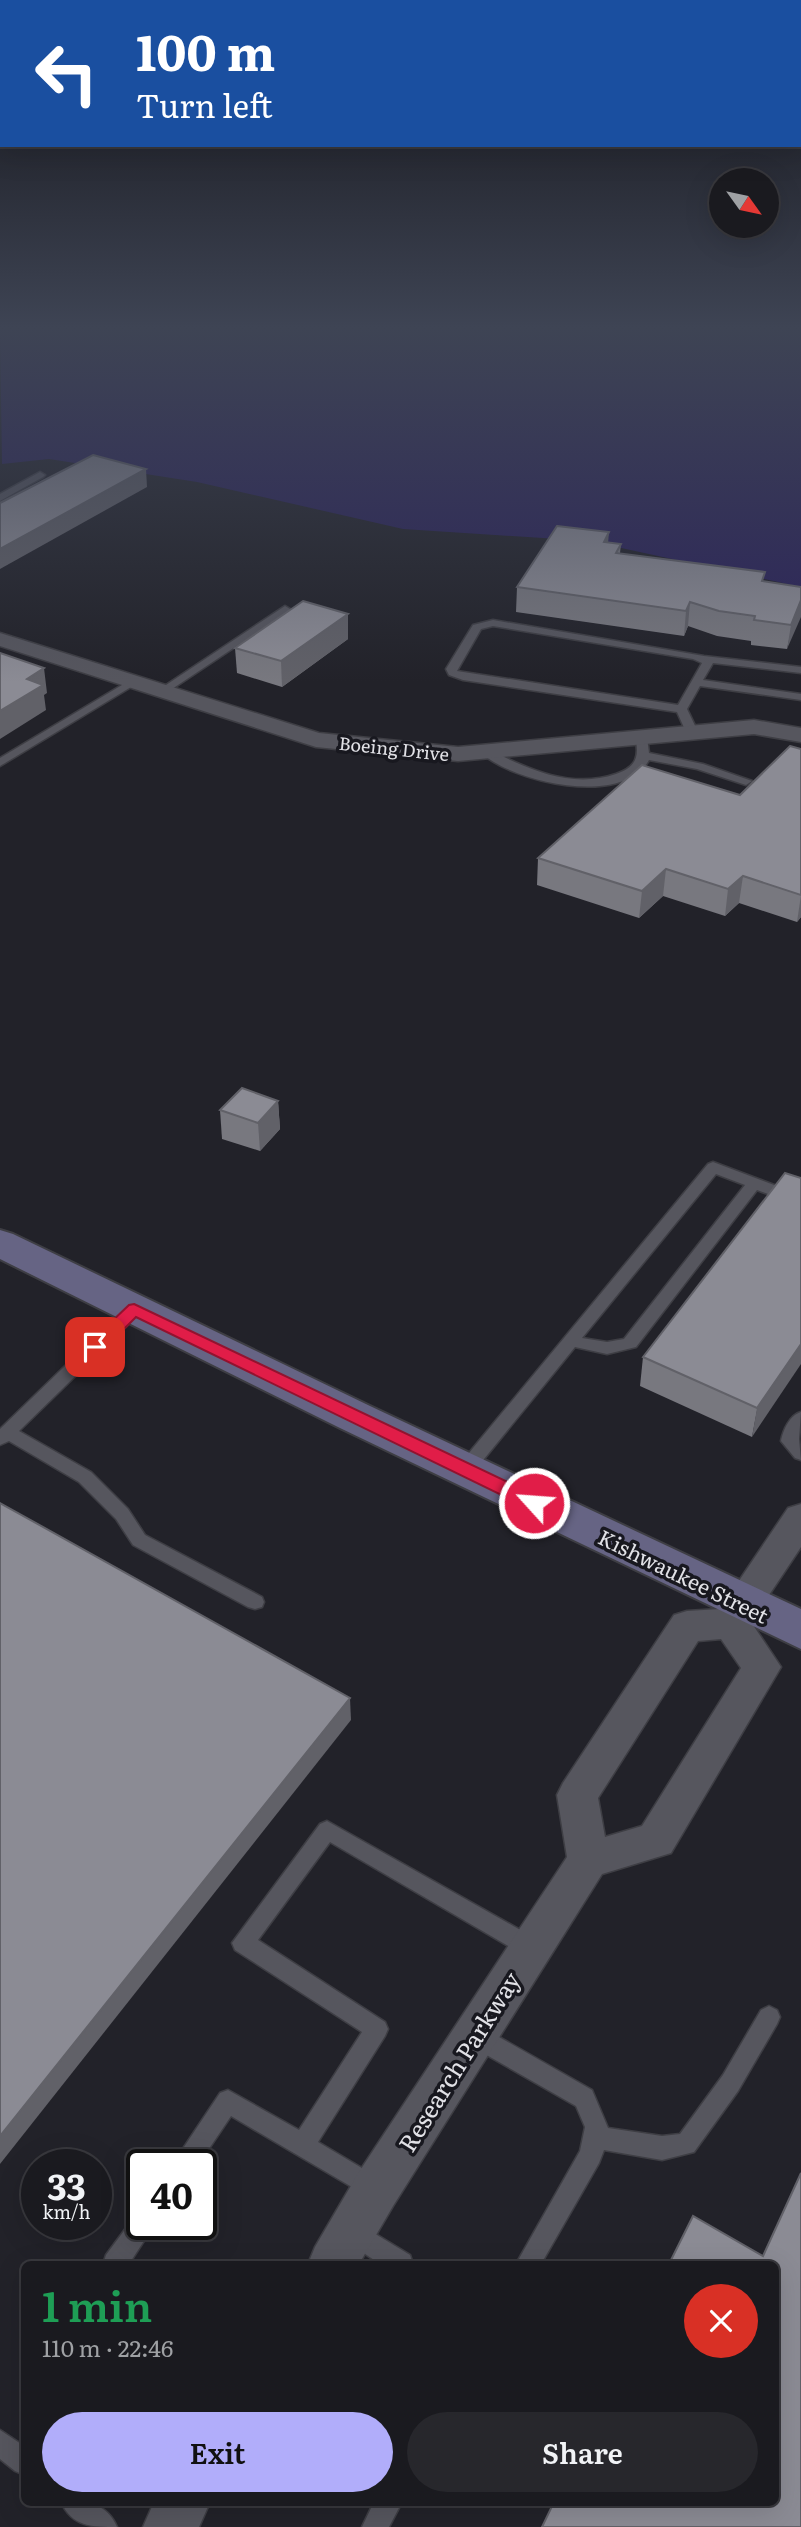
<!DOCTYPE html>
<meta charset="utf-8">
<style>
:root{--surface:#1a1a1f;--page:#27272c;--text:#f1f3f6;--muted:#9fa1a4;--line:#38383d;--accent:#b1adfa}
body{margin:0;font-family:Literata,serif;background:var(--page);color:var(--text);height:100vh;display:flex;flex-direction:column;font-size:26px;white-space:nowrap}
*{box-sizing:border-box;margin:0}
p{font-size:23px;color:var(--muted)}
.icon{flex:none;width:38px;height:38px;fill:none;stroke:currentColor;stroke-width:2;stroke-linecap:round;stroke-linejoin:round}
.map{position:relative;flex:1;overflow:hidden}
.side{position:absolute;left:21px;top:2261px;width:758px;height:245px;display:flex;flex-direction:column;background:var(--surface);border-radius:10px;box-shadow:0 7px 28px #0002,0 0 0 2px var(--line)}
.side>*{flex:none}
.banner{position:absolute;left:0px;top:0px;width:802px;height:147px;box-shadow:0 7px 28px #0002,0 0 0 2px var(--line);background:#1a4fa0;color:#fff;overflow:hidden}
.needle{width:46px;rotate:123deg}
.fabs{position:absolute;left:709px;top:168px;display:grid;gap:14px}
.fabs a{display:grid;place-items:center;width:70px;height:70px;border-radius:50%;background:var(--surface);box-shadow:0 7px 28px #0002,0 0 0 2px var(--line);font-size:35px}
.speed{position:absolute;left:21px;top:2149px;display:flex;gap:14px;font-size:35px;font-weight:700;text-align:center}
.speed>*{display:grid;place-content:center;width:91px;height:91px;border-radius:50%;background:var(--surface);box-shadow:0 7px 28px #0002,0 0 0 2px var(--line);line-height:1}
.speed small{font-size:18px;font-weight:400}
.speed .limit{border:4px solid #111;border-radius:10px;background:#fff;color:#111}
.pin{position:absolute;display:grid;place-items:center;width:60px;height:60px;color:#fff;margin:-30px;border-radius:14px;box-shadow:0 4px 10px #0006}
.me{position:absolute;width:77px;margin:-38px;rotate:296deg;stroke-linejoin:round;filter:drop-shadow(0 0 5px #0008)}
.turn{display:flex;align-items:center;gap:24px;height:147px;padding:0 21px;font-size:32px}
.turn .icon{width:91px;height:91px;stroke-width:2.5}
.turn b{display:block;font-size:49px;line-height:60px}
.round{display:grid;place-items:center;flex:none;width:74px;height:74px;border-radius:37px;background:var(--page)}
.summary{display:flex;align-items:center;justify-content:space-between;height:119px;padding:0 21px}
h1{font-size:42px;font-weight:600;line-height:52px;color:#1e9e55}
.action{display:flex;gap:14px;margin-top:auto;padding:14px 21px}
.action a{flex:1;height:80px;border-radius:42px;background:var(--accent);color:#111;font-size:28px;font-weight:600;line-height:80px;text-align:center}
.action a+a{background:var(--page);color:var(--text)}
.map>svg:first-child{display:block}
.green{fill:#2b235a}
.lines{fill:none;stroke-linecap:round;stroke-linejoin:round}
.lane-casing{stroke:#3e3e44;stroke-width:3}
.street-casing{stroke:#3e3e44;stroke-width:3}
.secondary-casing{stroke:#3e3e44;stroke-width:4}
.lane{fill:#56565e;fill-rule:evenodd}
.street{fill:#56565e;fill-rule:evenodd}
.secondary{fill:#666484;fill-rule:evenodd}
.wall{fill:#78787f}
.shaded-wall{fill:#616168}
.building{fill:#8b8b94;stroke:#616168;stroke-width:2}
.route{fill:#e11d48;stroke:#92132f;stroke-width:2}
.labels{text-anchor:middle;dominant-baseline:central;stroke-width:7;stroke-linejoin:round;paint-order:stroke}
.far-street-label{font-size:18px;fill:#e1e1e6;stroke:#18181f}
.street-label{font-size:21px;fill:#e1e1e6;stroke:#18181f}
.near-street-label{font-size:24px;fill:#e1e1e6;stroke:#18181f}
</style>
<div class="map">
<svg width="801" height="2527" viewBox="0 0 801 2527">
<rect width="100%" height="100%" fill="#222229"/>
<polygon class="green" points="0,329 801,329 801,587 589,541 403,529 197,482 49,459 2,464"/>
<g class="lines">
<g class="lane-casing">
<g id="lane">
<polygon points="40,472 45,475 43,477 0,501 0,494"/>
<polygon points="285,606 290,609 289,611 166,693 157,691"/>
<path d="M493 620 704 656 801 667V673L713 663 703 680 801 694V700L700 686 687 709 698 732 692 735 686 732 677 712 463 680 449 675 446 669 473 625ZM493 626 693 659 702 663 678 705 457 671 481 629Z"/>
<polygon points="132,679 137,682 136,684 0,766 0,758"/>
<path d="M641 734 647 737 649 753 703 764 752 781 746 785 697 769 649 760C623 808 512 782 480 752L490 750C529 770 572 789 616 774 636 767 640 757 635 737Z"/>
<path d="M713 1162 801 1195V1206L757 1190 636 1347 607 1354 575 1347 471 1475H459L456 1470 459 1465 708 1164ZM716 1174 745 1185 624 1339 607 1342 582 1338Z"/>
<polygon points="134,1303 140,1305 142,1309 140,1313 19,1431 91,1472 128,1509 145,1535 262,1597 264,1602 262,1607 255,1609 248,1607 133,1545 116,1519 79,1482 9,1441 0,1445 0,1429 128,1305"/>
<path d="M801 1412 799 1439 801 1460 795 1458 781 1441C783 1430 790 1415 801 1412Z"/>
<polygon points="327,1821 538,1940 541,1947 538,1954 530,1957 522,1954 330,1842 258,1940 385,2022 388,2029 385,2036 318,2142 382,2180 386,2188 382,2196 374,2200 231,2116 198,2165 172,2165 220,2093 228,2090 299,2130 362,2032 235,1950 232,1943 320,1824"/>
<polygon points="769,2006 777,2010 780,2017 777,2024 738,2091 694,2152 662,2160 604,2150 599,2163 541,2264 516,2264 580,2151 585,2127 576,2106 469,2045 466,2037 469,2029 477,2026 485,2029 592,2090 608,2128 662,2136 680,2134 723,2075 761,2010"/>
<polygon points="142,2213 142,2224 155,2224 129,2264 103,2264 106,2255 135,2216"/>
<polygon points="354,2221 410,2255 413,2264 380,2264 346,2241 342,2233 346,2225"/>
<polygon points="0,2430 24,2446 24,2475 15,2471 0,2459"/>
<path d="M61 2502C85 2502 106 2501 117 2527 93 2527 72 2527 61 2502Z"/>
<polygon points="374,2502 402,2502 389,2527 362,2527"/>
</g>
</g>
<g class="street-casing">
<g id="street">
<polygon points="0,633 319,733 458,747 754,720 801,728 801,742 754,734 458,761 316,747 0,646"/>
<path d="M801 1504V1547L751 1622 781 1667 671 1853 602 1874 393 2206 359 2264H308L315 2247 359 2172 567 1857 557 1795 563 1783 674 1615 687 1611 720 1609 788 1508ZM721 1639 741 1668 642 1826 605 1837 598 1798 698 1641Z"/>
<polygon points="154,2502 210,2502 199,2527 143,2527"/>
</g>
</g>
<g class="secondary-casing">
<polygon id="secondary" points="0,1230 13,1234 370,1406 801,1609 801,1649 340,1428 0,1259"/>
</g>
<use href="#lane" class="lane"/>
<use href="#street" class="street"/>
<use href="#secondary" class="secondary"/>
</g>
<g class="wall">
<polygon points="608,543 621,544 620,553 764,581 801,587 787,649 751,645 751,641 717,636 688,626 684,636 516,612 517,587"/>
<polygon points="348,614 348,639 282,687 237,673 235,648"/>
<polygon points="801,749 801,917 797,922 739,903 725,916 663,896 639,918 537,885 538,858 740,795"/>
<polygon points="278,1101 280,1129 260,1151 222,1139 220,1110"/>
<polygon points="801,1178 752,1437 640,1386 643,1357"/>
</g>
<g class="shaded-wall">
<polygon points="146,469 147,487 0,569 0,549"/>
<polygon points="609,532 607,556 604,542"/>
<polygon points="801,600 801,617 787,649 791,625"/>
<polygon points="690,602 688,626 684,636 686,611"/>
<polygon points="348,614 348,639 282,687 281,661"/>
<polygon points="44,668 47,693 44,695 46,710 0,739 0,711 27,679"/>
<polygon points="666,869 663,896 639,918 642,891"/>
<polygon points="743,876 739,903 725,916 728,889"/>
<polygon points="801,895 801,917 797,922"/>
<polygon points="278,1101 280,1129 260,1151 258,1123"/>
<polygon points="801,1344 801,1364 752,1437 757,1408"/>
<polygon points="350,1698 351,1720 0,2164 0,2136"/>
</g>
<g class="building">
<polygon points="93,455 146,469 0,549 0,503"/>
<polygon points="557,526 609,532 604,542 621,544 616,553 765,572 762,581 801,587 801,600 791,625 754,620 755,616 719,611 690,602 686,611 517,587"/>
<polygon points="303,601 348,614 281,661 235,648"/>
<polygon points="0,653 44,668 27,679 43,685 0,711"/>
<polygon points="790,746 801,749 801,895 743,876 728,889 666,869 642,891 538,858 642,765 740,795"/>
<polygon points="242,1088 278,1101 258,1123 220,1110"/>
<polygon points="785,1173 801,1178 801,1344 757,1408 643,1357"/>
<polygon points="0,1503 350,1698 0,2136"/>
<polygon points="801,2173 801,2527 542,2527 554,2502 775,2502 775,2264 669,2264 693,2216 763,2256"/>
</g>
<linearGradient id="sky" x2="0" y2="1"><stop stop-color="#131317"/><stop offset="0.48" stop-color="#3e4454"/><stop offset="1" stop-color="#3e4454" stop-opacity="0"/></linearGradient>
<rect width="801" height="682" fill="url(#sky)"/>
<polygon class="route" points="134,1304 541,1498 543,1503 541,1508 528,1508 136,1317 101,1352 89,1352 87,1347 89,1343 129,1305"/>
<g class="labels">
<g class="far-street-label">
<text transform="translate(394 748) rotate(6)">Boeing Drive</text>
</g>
<g class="street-label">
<text transform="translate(684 1575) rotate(26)">Kishwaukee Street</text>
</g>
<g class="near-street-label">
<text transform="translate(458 2061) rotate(-58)">Research Parkway</text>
</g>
</g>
</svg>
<div class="fabs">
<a><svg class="needle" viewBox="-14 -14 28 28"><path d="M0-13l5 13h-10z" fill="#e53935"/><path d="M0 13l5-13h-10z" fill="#9fa1a4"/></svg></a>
</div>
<div class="speed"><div>33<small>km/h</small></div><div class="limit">40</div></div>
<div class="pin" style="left:95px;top:1347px;background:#d93025"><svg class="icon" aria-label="arrive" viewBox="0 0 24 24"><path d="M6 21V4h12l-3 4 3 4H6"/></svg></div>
<svg class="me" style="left:534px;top:1503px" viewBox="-20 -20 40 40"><circle r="17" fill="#e11d48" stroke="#fff" stroke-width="3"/><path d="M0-11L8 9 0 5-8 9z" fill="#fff"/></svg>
<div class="banner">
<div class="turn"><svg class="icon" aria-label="left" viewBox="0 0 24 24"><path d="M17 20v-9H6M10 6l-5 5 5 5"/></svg><div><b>100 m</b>Turn left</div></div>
</div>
<section class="side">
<div class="summary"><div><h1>1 min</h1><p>110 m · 22:46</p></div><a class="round" style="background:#d93025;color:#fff"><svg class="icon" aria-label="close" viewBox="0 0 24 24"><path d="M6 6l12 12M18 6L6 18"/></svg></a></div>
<div class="action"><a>Exit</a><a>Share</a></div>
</section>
</div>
